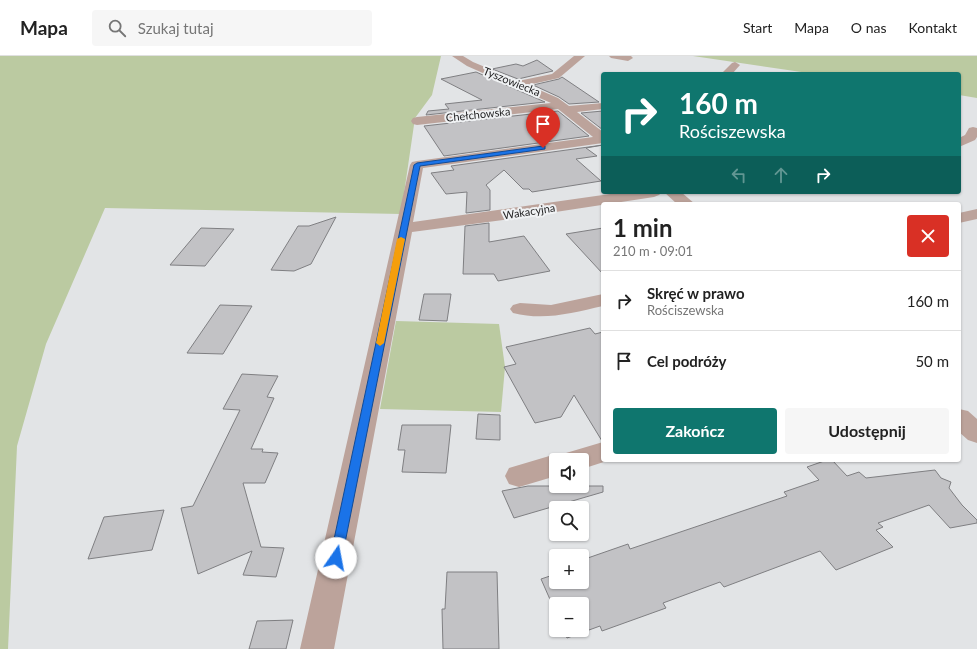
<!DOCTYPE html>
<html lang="pl">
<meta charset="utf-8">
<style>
:root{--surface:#fff;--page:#f6f6f6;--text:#222;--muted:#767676;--line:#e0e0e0;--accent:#0f766e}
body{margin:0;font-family:Lato,sans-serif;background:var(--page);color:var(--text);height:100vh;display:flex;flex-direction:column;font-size:15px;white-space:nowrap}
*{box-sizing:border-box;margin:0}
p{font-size:13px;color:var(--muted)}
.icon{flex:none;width:22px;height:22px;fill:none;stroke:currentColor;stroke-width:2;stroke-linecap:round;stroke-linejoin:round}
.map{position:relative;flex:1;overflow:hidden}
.sheet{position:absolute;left:601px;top:146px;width:360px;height:260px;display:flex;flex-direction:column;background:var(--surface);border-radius:4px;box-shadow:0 1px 3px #0004}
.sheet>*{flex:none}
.banner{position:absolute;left:601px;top:16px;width:360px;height:122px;border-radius:4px;box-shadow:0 1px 3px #0004;background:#0f766e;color:#fff;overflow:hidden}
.fabs{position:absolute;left:549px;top:397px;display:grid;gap:8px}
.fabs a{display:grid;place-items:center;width:40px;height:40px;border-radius:4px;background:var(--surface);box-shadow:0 1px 3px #0004;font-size:20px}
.pin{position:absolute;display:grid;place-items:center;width:34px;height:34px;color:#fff;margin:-41px -17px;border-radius:50% 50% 50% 0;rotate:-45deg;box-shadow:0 0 4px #0007}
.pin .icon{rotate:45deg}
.me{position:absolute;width:44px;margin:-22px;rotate:12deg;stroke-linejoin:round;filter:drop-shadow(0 0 3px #0008)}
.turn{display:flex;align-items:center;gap:14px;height:84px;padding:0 12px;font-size:18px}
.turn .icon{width:52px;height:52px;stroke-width:2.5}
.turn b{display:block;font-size:28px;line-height:34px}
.lanes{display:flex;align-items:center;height:38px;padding:0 12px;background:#0003;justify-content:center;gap:20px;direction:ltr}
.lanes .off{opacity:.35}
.round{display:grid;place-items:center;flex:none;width:42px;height:42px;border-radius:4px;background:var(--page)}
.overview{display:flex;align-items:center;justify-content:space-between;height:68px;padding:0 12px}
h1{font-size:24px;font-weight:700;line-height:30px}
.primary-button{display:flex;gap:8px;margin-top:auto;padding:8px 12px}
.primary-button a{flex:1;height:46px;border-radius:4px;background:var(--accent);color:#fff;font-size:16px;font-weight:700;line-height:46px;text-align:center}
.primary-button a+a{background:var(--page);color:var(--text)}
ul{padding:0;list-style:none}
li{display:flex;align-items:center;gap:12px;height:60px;padding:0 12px;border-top:1px solid var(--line)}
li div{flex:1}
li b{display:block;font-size:15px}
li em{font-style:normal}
header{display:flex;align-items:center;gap:24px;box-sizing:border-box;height:56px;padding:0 20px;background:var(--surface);border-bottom:1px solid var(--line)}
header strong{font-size:19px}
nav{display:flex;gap:22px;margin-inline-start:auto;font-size:14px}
.search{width:280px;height:36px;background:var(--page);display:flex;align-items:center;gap:10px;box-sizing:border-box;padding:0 14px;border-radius:4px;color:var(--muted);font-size:15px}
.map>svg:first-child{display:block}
.green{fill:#bbcaa1}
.building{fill:#c2c2c5;stroke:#7f7f82}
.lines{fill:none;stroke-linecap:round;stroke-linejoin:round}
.minor{fill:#bca39b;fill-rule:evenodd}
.route{fill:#1a73e8;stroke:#114b97}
.slow{fill:#f59e0b}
.labels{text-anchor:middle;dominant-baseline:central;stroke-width:4;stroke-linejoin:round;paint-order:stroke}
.far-street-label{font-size:11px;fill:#1f1f20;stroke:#f0f2f4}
</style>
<header>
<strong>Mapa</strong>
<div class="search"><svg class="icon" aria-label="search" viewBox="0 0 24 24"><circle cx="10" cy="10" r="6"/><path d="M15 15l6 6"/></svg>Szukaj tutaj</div>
<nav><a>Start</a><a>Mapa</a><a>O nas</a><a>Kontakt</a></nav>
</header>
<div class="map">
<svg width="977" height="593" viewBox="0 0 977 593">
<rect width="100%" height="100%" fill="#e2e4e6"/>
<g class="green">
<polygon points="0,0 441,0 432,39 415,62 401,158 105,152 46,288 17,390 8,593 0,593"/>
<polygon points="693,0 977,0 977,42 959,39 959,18 815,18"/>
<polygon points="396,265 499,268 505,311 501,356 380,353"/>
</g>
<g class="building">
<polygon points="537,4 553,15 518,23 492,13 516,8 523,10"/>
<polygon points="476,16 545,46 426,59 428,55 449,53 445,48 482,44 441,23"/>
<polygon points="562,21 599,46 569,48 559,41 533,29 559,23"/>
<polygon points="558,55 589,80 444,100 424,70"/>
<polygon points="603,55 603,74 581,57"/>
<polygon points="603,89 586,92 597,100 576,103 601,125 532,136 529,133 523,133 504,114 486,129 490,134 490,154 466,157 467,136 446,138 431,117 454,114 451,110"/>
<polygon points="336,161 311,208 294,215 271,214 298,170 309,170"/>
<polygon points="489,167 489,186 524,180 550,215 498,225 494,218 463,218 465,170"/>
<polygon points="201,172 234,173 205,210 170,209"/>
<polygon points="603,172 603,218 566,178"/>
<polygon points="424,238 451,238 447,265 419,264"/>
<polygon points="220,249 252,250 223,298 187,297"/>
<polygon points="590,272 595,278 603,276 603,385 602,385 574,339 561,361 535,367 504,311 516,308 506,291"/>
<polygon points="242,318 278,320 267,341 274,342 251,393 263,393 262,396 278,397 265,427 243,427 261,491 284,492 276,521 243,519 252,495 198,518 181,452 193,450 240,354 223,353"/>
<polygon points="478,358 500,359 500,384 476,383"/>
<polygon points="402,369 451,369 446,417 402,416 405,394 398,394"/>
<polygon points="827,404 832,404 847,420 859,416 866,422 935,414 941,422 951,426 949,432 962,449 977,464 977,467 950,472 929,449 878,467 883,471 876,474 893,491 836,514 820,495 724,531 720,526 663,547 666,552 602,575 600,570 567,582 563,574 582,574 582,548 556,548 556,557 541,523 556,518 556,526 582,526 582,504 628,488 630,493 787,440 784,436 819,424 807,411"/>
<polygon points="528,430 603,430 603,436 514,462 502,435"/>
<polygon points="164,454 152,494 88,503 104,461"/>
<polygon points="447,516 497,516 499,593 443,593 442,553 445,553"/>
<polygon points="293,564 286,593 249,593 257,565"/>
</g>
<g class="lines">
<g class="minor">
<polygon points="452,0 463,0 473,6 518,25 552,18 574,0 585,0 559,22 528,29 558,42 569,50 603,47 603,53 577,56 603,76 603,87 423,112 413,166 624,136 662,136 659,139 654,141 503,164 412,176 334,593 300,593 410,109 412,106 417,105 593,81 558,53 417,69 413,68 411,65 413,62 417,61 551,47 467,10"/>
<polygon points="609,0 631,0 633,2 628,5 611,2"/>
<polygon points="735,6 740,9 732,18 721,18 732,7"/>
<polygon points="973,71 977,72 977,81 975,84 959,91 959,82 965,79 969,72"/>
<polygon points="664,136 681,136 695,148 677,148"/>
<polygon points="977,153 977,163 959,167 959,157"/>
<path d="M603 238V250C572 257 544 265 513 257L510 253 513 249 520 247 551 249Z"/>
<polygon points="959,353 968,355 977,363 977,387 968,384 959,376"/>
<polygon points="603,386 603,404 610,404 582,413 582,404 556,404 556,420 519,431 509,428 505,420 509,412 556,398 563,401 566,397"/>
</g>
</g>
<polygon class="route" points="543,90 545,90 545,93 420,110 342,502 340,506 336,508 331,506 330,502 414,109 417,107"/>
<polygon class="slow" points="401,181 405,183 384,287 380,290 376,287 397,183"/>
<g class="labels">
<g class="far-street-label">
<text transform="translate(512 25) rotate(22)">Tyszowiecka</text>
<text transform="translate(478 58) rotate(-6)">Chełchowska</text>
<text transform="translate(529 155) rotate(-9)">Wakacyjna</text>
</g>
</g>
</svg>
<div class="fabs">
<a><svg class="icon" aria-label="sound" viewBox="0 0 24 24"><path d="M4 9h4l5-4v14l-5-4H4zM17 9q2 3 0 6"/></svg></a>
<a><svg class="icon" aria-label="search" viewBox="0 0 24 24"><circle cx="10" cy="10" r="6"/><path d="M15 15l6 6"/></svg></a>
<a>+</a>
<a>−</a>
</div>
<div class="pin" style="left:543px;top:92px;background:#d93025"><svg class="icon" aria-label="arrive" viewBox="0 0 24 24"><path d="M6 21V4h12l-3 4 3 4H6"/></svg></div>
<svg class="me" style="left:336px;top:502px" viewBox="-20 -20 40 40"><circle r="19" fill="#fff"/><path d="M0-13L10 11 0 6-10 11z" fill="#1a73e8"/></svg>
<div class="banner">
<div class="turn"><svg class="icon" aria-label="right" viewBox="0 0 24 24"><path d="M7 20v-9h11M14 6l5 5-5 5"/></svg><div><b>160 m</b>Rościszewska</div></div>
<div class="lanes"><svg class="icon off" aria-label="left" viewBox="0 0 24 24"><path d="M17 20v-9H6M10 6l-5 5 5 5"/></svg><svg class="icon off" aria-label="ahead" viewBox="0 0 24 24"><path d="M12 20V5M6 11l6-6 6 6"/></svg><svg class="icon" aria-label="right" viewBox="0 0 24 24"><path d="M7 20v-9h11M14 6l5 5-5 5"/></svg></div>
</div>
<section class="sheet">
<div class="overview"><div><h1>1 min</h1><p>210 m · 09:01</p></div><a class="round" style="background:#d93025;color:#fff"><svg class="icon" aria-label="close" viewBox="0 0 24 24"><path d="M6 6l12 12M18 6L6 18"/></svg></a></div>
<ul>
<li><svg class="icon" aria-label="right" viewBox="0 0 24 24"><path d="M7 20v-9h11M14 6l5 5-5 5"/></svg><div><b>Skręć w prawo</b><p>Rościszewska</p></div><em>160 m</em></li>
<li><svg class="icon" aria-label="arrive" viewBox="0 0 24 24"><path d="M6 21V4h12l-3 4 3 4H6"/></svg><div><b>Cel podróży</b></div><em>50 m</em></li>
</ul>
<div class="primary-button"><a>Zakończ</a><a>Udostępnij</a></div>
</section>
</div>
